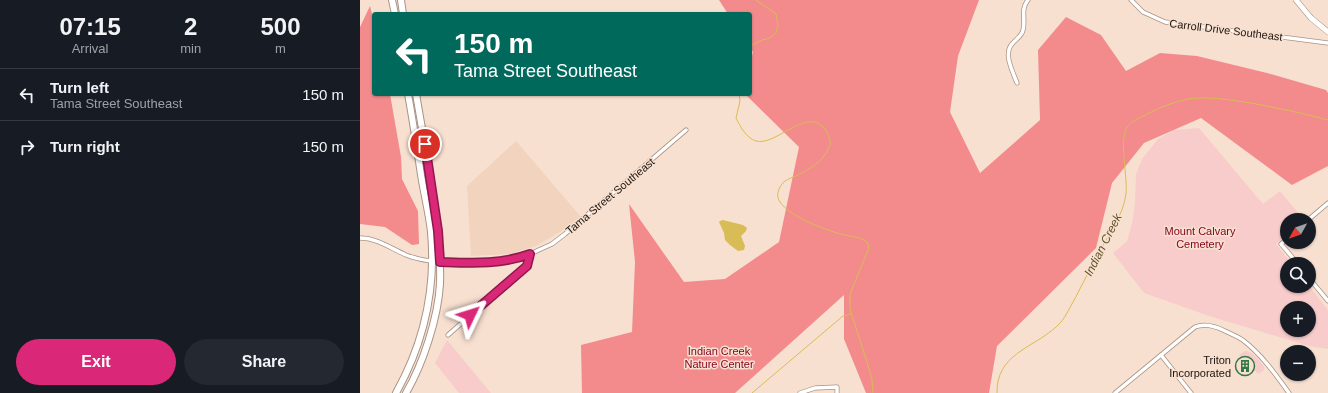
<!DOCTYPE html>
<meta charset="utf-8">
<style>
:root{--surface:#171b24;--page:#242831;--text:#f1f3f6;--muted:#9ea1a6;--line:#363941;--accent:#db2777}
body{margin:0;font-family:Arial,sans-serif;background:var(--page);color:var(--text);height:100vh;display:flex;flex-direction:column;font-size:15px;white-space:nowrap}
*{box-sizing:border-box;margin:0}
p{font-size:13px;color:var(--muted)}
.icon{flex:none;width:22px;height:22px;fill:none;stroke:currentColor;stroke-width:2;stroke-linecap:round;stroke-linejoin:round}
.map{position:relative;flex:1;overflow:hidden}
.details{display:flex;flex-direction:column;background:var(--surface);width:360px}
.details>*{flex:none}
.hud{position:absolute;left:12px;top:12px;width:380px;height:84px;border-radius:4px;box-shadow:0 1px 3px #0004;background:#00695c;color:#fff;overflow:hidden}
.needle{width:26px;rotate:230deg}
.tools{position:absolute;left:920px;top:213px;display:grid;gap:8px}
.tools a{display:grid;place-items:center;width:36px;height:36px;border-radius:50%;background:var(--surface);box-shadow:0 1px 3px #0004;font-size:20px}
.pin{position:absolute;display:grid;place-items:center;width:34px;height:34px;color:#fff;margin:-17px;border:2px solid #fff;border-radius:50%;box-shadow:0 1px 4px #0007}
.me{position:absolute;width:44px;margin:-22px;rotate:49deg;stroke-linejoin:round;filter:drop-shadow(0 0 3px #0008)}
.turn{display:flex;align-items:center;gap:14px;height:84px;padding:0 16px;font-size:18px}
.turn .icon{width:52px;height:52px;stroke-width:2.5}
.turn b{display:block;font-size:28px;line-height:34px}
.eta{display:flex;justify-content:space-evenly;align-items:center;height:68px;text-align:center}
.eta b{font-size:24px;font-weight:700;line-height:28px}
.button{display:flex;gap:8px;margin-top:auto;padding:8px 16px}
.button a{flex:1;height:46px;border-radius:24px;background:var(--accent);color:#fff;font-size:16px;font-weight:700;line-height:46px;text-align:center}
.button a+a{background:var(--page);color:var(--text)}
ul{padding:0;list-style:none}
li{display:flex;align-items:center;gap:12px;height:52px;padding:0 16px;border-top:1px solid var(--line)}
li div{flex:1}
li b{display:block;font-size:15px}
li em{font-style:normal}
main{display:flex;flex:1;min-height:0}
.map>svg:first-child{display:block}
.built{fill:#f2d3be}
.green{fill:#f7cccb;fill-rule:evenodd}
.forest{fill:#f38b8d}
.water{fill:#d8bc55}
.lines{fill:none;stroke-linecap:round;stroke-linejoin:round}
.stream{stroke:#d8bc55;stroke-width:1}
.street-casing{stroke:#a99384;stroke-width:5}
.secondary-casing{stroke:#a99384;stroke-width:6}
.highway-casing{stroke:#a99384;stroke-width:8}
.street{stroke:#fff;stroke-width:3.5}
.secondary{stroke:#fff;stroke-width:5}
.highway{stroke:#fff;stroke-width:6}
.route-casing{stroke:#8e194d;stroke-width:10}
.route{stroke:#db2777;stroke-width:7}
.labels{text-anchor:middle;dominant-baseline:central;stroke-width:3;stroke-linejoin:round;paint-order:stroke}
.street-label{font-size:11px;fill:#1c140e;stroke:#f8e0d0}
.park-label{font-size:11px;fill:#84001f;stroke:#f8e0d0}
.poi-label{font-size:11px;fill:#1c140e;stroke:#f8e0d0;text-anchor:end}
.water-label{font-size:12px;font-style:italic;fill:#60542a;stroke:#f8e0d0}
</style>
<main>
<section class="details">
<div class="eta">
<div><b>07:15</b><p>Arrival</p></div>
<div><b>2</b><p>min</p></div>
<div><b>500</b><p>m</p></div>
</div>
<ul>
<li><svg class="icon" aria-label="left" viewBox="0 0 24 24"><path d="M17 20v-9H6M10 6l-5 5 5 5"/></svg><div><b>Turn left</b><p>Tama Street Southeast</p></div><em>150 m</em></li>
<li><svg class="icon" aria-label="right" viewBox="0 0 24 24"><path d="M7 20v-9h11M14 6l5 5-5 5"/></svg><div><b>Turn right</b></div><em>150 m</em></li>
</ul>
<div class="button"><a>Exit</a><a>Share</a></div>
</section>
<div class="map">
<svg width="968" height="393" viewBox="0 0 968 393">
<rect width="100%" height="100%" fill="#f8e0d0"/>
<polygon class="built" points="156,141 221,217 200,232 176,246 150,254 111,256 107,186"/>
<g class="green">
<path d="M839 128 903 204 920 191 944 220H927V235L916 244 932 264H927V286H949L968 310V349L949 346 849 316 784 293 753 253 767 241 772 224 775 204 776 174 782 159 798 139 814 130ZM927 308H949V330H927Z"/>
<polygon points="87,340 131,393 99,393 75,363"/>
<path d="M885 351C894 351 898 360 904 366V370L898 374 883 356H880L879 355Z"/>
</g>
<g class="forest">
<polygon points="359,0 619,0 598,56 590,112 620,173 680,120 678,50 706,17 741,35 766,71 800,53 837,56 907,73 966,90 968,93 968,166 932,185 841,118 784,143 752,183 736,248 637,346 629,393 506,393 484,339 484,295 375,393 222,393 221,345 272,332 275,262 269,204 324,282 365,279 419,242 439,147 385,94 390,94 390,64 393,52 390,48 390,14 368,14"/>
<polygon points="10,6 14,22 14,94 30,94 41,157 42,179 58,211 59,244 52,245 25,227 0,224 0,27"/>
</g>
<polygon class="water" points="363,220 383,225 387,228 386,231 381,236 385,246 384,250 378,251 370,245 365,240 364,233 359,222 360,221"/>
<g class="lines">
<g class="stream">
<polyline points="390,46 402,40 410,38 416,33 418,25 416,14 396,0"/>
<path d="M379 94 380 101 376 118C380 126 386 138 396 141 415 146 443 111 461 125 466 129 468 134 470 140 471 144 470 146 468 149 463 162 448 170 436 176 433 177 428 179 425 181 419 186 415 195 420 202 429 216 465 230 481 234 491 237 499 236 507 242L509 248 490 294V309L506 359 512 379 513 393"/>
<polyline points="392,393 483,316 491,314"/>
<path d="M637 393C636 354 673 348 696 327 701 323 704 318 707 313 719 292 729 270 741 249 751 231 763 215 766 194 768 177 758 138 768 126 773 120 782 117 789 113 801 107 814 102 828 99 849 96 870 100 891 103 917 108 943 113 968 120"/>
</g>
<g class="street-casing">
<g id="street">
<polyline points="771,0 783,12 805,22 968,43"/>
<path d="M657 83C653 72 643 54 652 44 655 40 662 36 663 30 666 19 660 10 668 0"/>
<polyline points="948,220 968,203"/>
<path d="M0 238C17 238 30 248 46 255 61 261 78 262 94 263 120 263 145 264 170 254"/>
<polyline points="927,239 921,244 938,264"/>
<polyline points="949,278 968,301"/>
<polyline points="88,335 167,266 170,254 192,244 205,234 326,130"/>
<polyline points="801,355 831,393"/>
<polyline points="440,393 455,388 477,387 477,393"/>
<path d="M755 393 835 327C845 323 855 326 865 331 871 334 879 337 884 341 902 355 916 375 929 393"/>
</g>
</g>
<g class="secondary-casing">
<polyline id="secondary" points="936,0 951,18 968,32"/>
</g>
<g class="highway-casing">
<g id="highway">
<polyline points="32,0 35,14"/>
<polyline points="41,0 43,14"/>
<path d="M36 393C64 343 76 289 71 232 69 213 64 194 61 175 57 148 53 121 48 94"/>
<path d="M46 393C63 364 78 318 80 284 81 254 77 225 73 196 68 162 62 128 56 94"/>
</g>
</g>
<use href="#street" class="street"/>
<use href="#secondary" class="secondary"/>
<use href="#highway" class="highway"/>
</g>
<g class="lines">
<g class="route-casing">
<path id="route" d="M65 144 78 231 80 262C111 263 140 265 170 254L167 266 110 315"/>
</g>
<use href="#route" class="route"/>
</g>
<defs>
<g id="building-ring" transform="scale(1)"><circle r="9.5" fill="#f8e0d0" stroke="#327945" stroke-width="1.5"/><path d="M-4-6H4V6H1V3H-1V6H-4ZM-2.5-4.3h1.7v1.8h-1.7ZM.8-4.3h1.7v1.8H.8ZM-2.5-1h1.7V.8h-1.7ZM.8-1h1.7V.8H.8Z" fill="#327945"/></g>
</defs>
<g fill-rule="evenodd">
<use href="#building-ring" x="885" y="366"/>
</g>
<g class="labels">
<g class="street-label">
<text transform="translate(866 30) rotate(7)">Carroll Drive Southeast</text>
<text transform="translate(250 196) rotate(-40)">Tama Street Southeast</text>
</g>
<g class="park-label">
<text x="840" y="231">Mount Calvary<tspan x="840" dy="13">Cemetery</tspan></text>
<text x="359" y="351">Indian Creek<tspan x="359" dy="13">Nature Center</tspan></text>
</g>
<g class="poi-label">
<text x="871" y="360">Triton<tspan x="871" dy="13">Incorporated</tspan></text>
</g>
<g class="water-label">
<text transform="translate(743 245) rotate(-63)">Indian Creek</text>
</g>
</g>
</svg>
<div class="tools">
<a><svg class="needle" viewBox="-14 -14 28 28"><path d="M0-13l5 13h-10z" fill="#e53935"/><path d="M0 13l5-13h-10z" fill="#9ea1a6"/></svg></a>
<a><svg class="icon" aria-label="search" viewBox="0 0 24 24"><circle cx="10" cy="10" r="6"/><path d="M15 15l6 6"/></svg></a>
<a>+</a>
<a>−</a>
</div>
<div class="pin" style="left:65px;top:144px;background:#d93025"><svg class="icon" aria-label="arrive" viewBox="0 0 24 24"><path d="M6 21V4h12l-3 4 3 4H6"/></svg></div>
<svg class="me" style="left:110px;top:315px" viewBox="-20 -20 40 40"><path d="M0-17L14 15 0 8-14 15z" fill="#db2777" stroke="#fff" stroke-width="4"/></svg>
<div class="hud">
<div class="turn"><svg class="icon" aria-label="left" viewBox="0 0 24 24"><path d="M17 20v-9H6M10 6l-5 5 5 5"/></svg><div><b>150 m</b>Tama Street Southeast</div></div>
</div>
</div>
</main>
